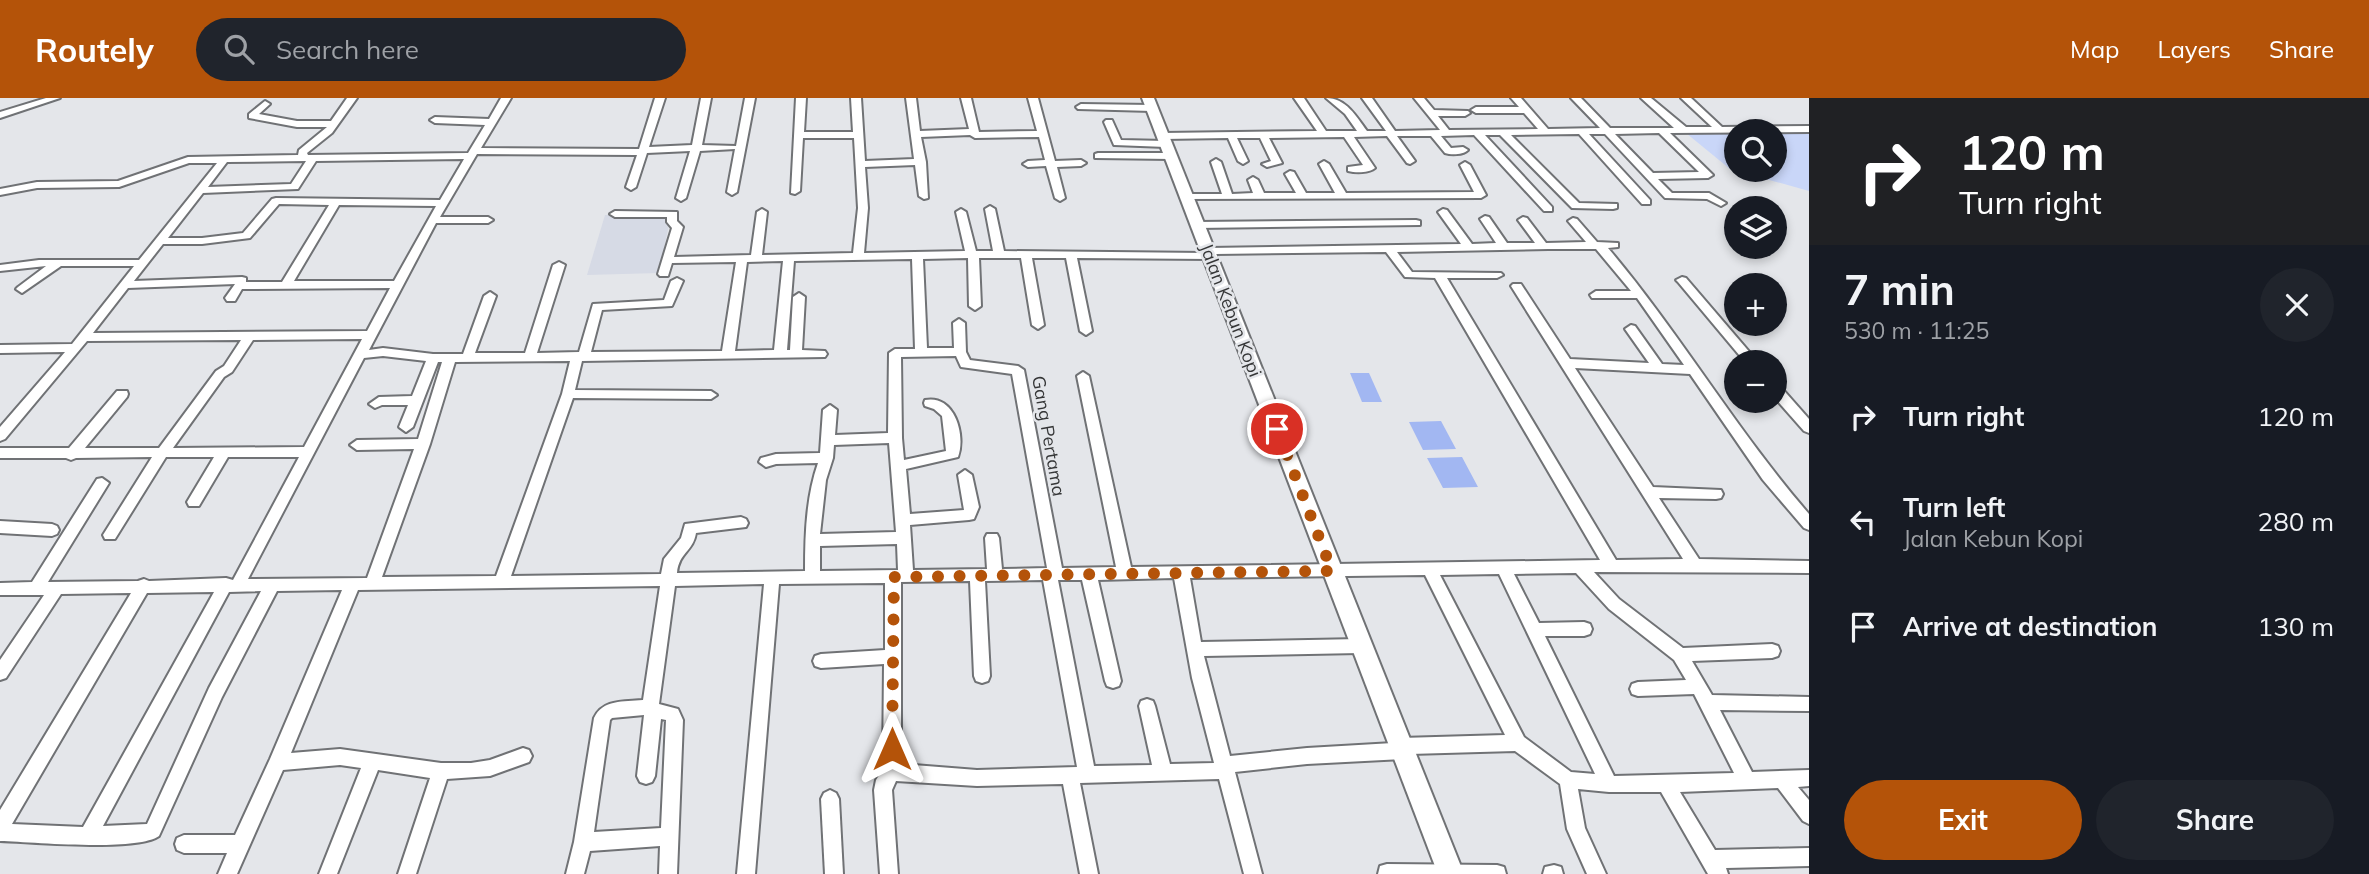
<!DOCTYPE html>
<meta charset="utf-8">
<style>
:root{--surface:#171b24;--page:#20242c;--text:#f1f3f6;--muted:#9ea1a6;--accent:#b45309}
body{margin:0;font-family:Mulish,sans-serif;background:var(--page);color:var(--text);height:100vh;display:flex;flex-direction:column;font-size:26px;white-space:nowrap}
*{box-sizing:border-box;margin:0}
p{font-size:23px;color:var(--muted)}
.icon{flex:none;width:38px;height:38px;fill:none;stroke:currentColor;stroke-width:2;stroke-linecap:round;stroke-linejoin:round}
.map{position:relative;flex:1;overflow:hidden}
.panel{display:flex;flex-direction:column;background:var(--surface);width:560px}
.panel>*{flex:none}
.top-card{background:#202124;color:#fff;overflow:hidden}
.buttons{position:absolute;left:1724px;top:21px;display:grid;gap:14px}
.buttons a{display:grid;place-items:center;width:63px;height:63px;border-radius:50%;background:var(--surface);box-shadow:0 4px 10px #0003;font-size:35px}
.pin{position:absolute;display:grid;place-items:center;width:60px;height:60px;color:#fff;margin:-30px;border:4px solid #fff;border-radius:50%;box-shadow:0 2px 7px #0007}
.me{position:absolute;width:77px;margin:-38px;rotate:0deg;stroke-linejoin:round;filter:drop-shadow(0 0 5px #0008)}
.turn{display:flex;align-items:center;gap:24px;height:147px;padding:0 35px;font-size:32px}
.turn .icon{width:91px;height:91px;stroke-width:2.5}
.turn b{display:block;font-size:49px;line-height:60px}
.round{display:grid;place-items:center;flex:none;width:74px;height:74px;border-radius:37px;background:var(--page)}
.head{display:flex;align-items:center;justify-content:space-between;height:119px;padding:0 35px}
h1{font-size:42px;font-weight:700;line-height:52px}
.primary-button{display:flex;gap:14px;margin-top:auto;padding:14px 35px}
.primary-button a{flex:1;height:80px;border-radius:42px;background:var(--accent);color:#fff;font-size:28px;font-weight:700;line-height:80px;text-align:center}
.primary-button a+a{background:var(--page);color:var(--text)}
ul{padding:0;list-style:none}
li{display:flex;align-items:center;gap:21px;height:105px;padding:0 35px}
li div{flex:1}
li b{display:block;font-size:26px}
li em{font-style:normal}
header{display:flex;align-items:center;gap:42px;box-sizing:border-box;height:98px;padding:0 35px;background:var(--accent);color:#fff}
header strong{font-size:33px}
nav{display:flex;gap:38px;margin-inline-start:auto;font-size:24px}
.search{width:490px;height:63px;background:var(--page);display:flex;align-items:center;gap:18px;box-sizing:border-box;padding:0 24px;border-radius:38px;color:var(--muted);font-size:26px}
main{display:flex;flex:1;min-height:0}
.map>svg:first-child{display:block}
.built{fill:#d6dae5}
.green{fill:#c9d6f8}
.water{fill:#a2b7f2}
.lines{fill:none;stroke-linecap:round;stroke-linejoin:round}
.minor-casing{stroke:#707275;stroke-width:4}
.major-casing{stroke:#707275;stroke-width:4}
.minor{fill:#fff;fill-rule:evenodd}
.major{fill:#fff;fill-rule:evenodd}
.route{stroke:#b45309;stroke-width:12;stroke-dasharray:0 21.6}
.labels{text-anchor:middle;dominant-baseline:central;stroke-width:5;stroke-linejoin:round;paint-order:stroke}
.street-label{font-size:18px;fill:#353637;stroke:#e4e6ea}
</style>
<header>
<strong>Routely</strong>
<div class="search"><svg class="icon" aria-label="search" viewBox="0 0 24 24"><circle cx="10" cy="10" r="6"/><path d="M15 15l6 6"/></svg>Search here</div>
<nav><a>Map</a><a>Layers</a><a>Share</a></nav>
</header>
<main>
<div class="map">
<svg width="1809" height="776" viewBox="0 0 1809 776">
<rect width="100%" height="100%" fill="#e4e6ea"/>
<polygon class="built" points="605,117 671,117 659,175 587,177"/>
<polygon class="green" points="1774,33 1809,33 1809,93 1730,71 1686,35 1736,34 1736,72 1774,72"/>
<g class="water">
<polygon points="1350,275 1369,275 1382,304 1362,304"/>
<polygon points="1441,323 1456,351 1423,352 1409,324"/>
<polygon points="1462,359 1478,389 1443,390 1427,360"/>
</g>
<g class="lines">
<g class="minor-casing">
<g id="minor">
<polygon points="46,0 60,0 0,20 0,14"/>
<path d="M347 0H357L332 35 307 55 308 57 468 55 485 27 435 25 430 22 435 19 489 21 501 0H511L481 50 639 51 655 0H665L649 49 692 47 701 0H711L702 47 736 48 745 0H755L737 94 732 97 727 94 735 51 700 53 686 100 681 103 676 100 690 53 647 55 636 89 631 92 626 89 637 57 477 56 440 119H488L493 122 488 125H436L369 252 383 250 433 256H463L484 198 490 194 496 198 475 255H525L553 167 559 164 565 167 537 255 579 254 593 206 664 202 671 183 677 180 683 183 672 208 602 212 591 254 722 253 736 164 672 165 668 178H660L658 176 672 130 667 124V119H615L610 116 615 113 677 114V123L683 129 674 159 751 157 757 114 762 111 767 114 762 157 853 155 858 110 854 40H803L800 93 795 96 791 95 796 0H806L804 34H853L851 0H861L865 63 914 61 906 0H916L920 33 969 31 961 0H971L979 34 1037 33 1028 0H1038L1055 63 1081 62 1086 65 1081 68 1057 69 1065 100 1060 103 1055 100 1046 68 1028 69 1023 66 1028 63 1045 62 1039 39 975 40 970 37 921 39 926 64 928 100 924 101 919 98 915 67 865 69 868 110 864 155 965 153 956 114 961 111 966 114 976 153H993L985 111 990 108 995 111 1004 153 1205 155V151L1209 150 1461 146 1438 114 1443 111 1447 112 1472 146 1496 145 1480 121 1485 118 1489 119 1507 145H1535L1518 122 1523 119 1527 120 1546 145 1586 144 1568 123 1573 120 1577 121 1597 144 1618 145V149L1608 150C1680 235 1736 332 1809 416V432L1804 430 1763 382 1690 276 1575 270 1653 389 1721 392 1723 396 1721 400 1716 401 1659 400 1699 461 1809 463V475L1594 474 1619 501 1683 550 1772 546 1778 548 1780 553 1778 558 1772 560 1692 563 1712 597 1809 599V613L1720 612 1752 674 1809 672V688L1798 689 1809 702V726L1803 723 1778 690 1680 694 1715 752 1809 750V768L1726 770 1728 776H1708L1661 694H1609L1578 691 1585 730 1606 776H1587L1567 731 1560 686 1515 653 1410 656 1403 661 1307 666 1235 674 1262 776H1244L1219 681 1080 685 1098 776H1080L1063 686 977 688 896 683 892 692 898 776H880L874 692 876 682 883 671 884 566 821 570 815 568 813 563 815 558 821 556 885 552V485L779 486 755 776H737L764 486 675 488 659 606 678 611 683 622 677 776H659L660 748 590 753 584 776H566L574 744 594 620C603 601 623 604 643 602L660 488 358 492 291 655 340 651 441 665H471L490 662 523 650 529 652 532 658 529 664 490 678 447 681 416 776H398L430 680 378 672 337 776H319L361 670 340 667 283 672 237 776H218L227 755H184L177 752 175 746 177 740 184 737H235L270 661 342 492 277 493 222 599 159 738C136 754 33 744 0 743V712L131 495 61 496 6 580 0 582V562L44 497H0V485L32 484 97 381 102 380 109 385 48 484 138 483 144 481 149 483 226 480 233 482 299 359H228L199 408H189L187 404 214 359H166L115 441H105L103 437 152 359 76 360 71 362 66 360H0V350H69L117 293H127L128 296 127 299 85 350H159L216 273 224 268 241 242 87 243 5 341 0 343V329L65 254 0 255V247L72 246 134 168H61L22 195 16 191 18 189 46 168 0 173V167L39 162H139L217 65H189L119 89 37 90 0 97V91L37 84 118 83 188 59 298 57 299 52 327 29H297L249 20V16L265 3 270 6 259 16 297 23H331ZM464 61 440 102 276 100 272 101 243 135 202 140H168L203 95 298 91 316 63ZM306 63 291 86 208 89 227 64ZM279 106 329 107 282 184H246V180L242 179 134 183 163 146H202L250 140ZM339 107 436 108 394 183H294ZM1548 151H1596L1631 193H1596L1590 197 1592 200H1637L1684 267 1662 266 1635 228 1631 227 1625 231 1649 265 1570 261 1521 186H1513L1511 188 1683 461 1616 462 1447 180H1497L1503 177 1501 175 1412 174 1397 154ZM1386 154 1405 179 1435 180 1600 462 1131 469 1089 278 1083 274 1077 278 1116 469 1062 470 1024 272 1018 268 970 262 966 254 965 225 959 221 953 225 954 250H927L923 161 968 160 969 208 975 212 981 208 979 160H1021L1032 227 1038 231 1044 227 1032 160H1066L1080 233 1086 237 1092 233 1077 160 1211 161 1215 160V156ZM912 161 915 251H895L889 255 888 335 835 337 837 312 830 307 823 312 820 355 776 356 761 360 759 364 766 369 776 366 818 365C806 400 805 437 805 473L677 475C679 454 693 454 696 435L746 429 748 425 746 421 741 419 685 426 681 440 664 461 661 476 511 478 573 300 711 301 717 297 711 293 575 292 582 263 825 259 827 256 825 253 802 252 805 199 799 195 793 199 790 252H787L794 163ZM783 163 774 252 735 253 747 164ZM235 186 225 200 227 203H235L242 191 390 190 367 233 93 235 128 190ZM362 241 304 349 173 350 224 279 232 274 253 242ZM383 258 426 263 412 298 379 299 369 306 375 310 382 307H408L399 329 406 334 413 329 438 264H442L418 341 357 342 350 347 357 352 414 351 367 480 248 481 364 260ZM956 258 961 269 1012 276 1047 470 1002 471 999 440 997 436H987L985 440 987 471 913 472 910 427 969 422 974 421 979 409 972 377 965 372 958 377 964 412 910 416 906 371 958 359C966 338 955 296 925 302L924 305 925 308 934 311 942 318 946 353 904 362 902 340 901 259ZM570 263 562 296 496 478 382 479 430 346 455 264ZM889 345 896 434 820 436 826 382 833 360 834 347ZM897 446 898 472 820 473V448ZM1576 475 1609 511 1674 562 1686 582 1638 584 1632 586 1630 591 1632 596 1638 598 1694 596 1734 675 1614 678 1545 538H1584L1590 536 1592 531 1590 526 1584 524 1539 525 1514 476ZM1499 476 1595 676 1571 674 1524 639 1440 477ZM1425 477 1505 637 1401 640 1393 645 1307 650 1230 658 1204 558 1360 555 1366 553 1368 548 1366 543 1360 541 1201 544 1190 480ZM1174 480 1192 580 1214 665 1170 666 1155 608 1153 603 1147 601 1141 603 1139 608 1152 667 1094 668 1058 482H1082L1105 583 1107 588 1113 590 1119 588 1121 583 1098 482ZM1043 482 1077 669 977 672 901 666V484L970 483 974 578 976 583 982 585 988 583 990 578 985 483ZM261 493 209 590 147 726 103 728 229 494ZM214 494 83 729 12 726 147 495ZM644 617 637 678 640 684 646 686 652 684 655 678 661 621 666 622 661 730 594 734 610 622 612 620Z"/>
<path d="M1294 0H1304L1326 33H1357L1345 16 1326 0C1346 0 1356 18 1367 33H1386L1362 0H1372L1395 33 1440 32 1414 0H1424L1434 12 1468 13 1470 15 1465 18H1438L1449 32 1538 31 1524 15H1476L1471 12 1476 9H1519L1511 0H1521L1548 31 1600 30 1571 0H1581L1610 30H1674L1641 0H1651L1686 29H1712L1681 0H1691L1722 29 1809 28V34L1670 35 1713 77 1708 80 1658 81 1672 95H1709L1726 105 1721 108 1707 101 1665 100 1605 36H1589L1650 102V106H1642L1579 36 1511 37 1579 105 1617 106V110L1613 111 1572 110 1500 37H1485L1552 109V113H1544L1474 37 1441 38 1451 50 1463 49 1468 52C1463 57 1451 57 1445 55L1431 38H1397L1415 63 1410 66 1407 65 1387 38 1354 39 1375 70C1369 75 1356 75 1348 73V69L1363 67 1344 39 1269 40 1282 65 1267 69 1262 66 1271 63 1260 40H1237L1248 63 1243 66 1238 63 1228 40 1163 41 1158 38 1163 35 1317 33ZM1659 35 1699 74 1653 75 1615 36Z"/>
<polygon points="1081,6 1152,7 1157,10 1152,13 1078,11 1076,9"/>
<polygon points="1106,22 1112,22 1121,42 1166,43 1171,46 1166,49 1114,47 1104,24"/>
<polygon points="1098,55 1171,55 1176,58 1171,61 1095,60 1095,56"/>
<polygon points="1216,61 1221,64 1232,96 1253,95 1248,82 1253,79 1258,82 1264,95 1296,95 1285,76 1290,73 1294,74 1306,95 1335,95 1319,66 1324,63 1329,66 1346,95 1474,94 1460,67 1465,64 1470,67 1486,97 1481,100 1182,101 1182,97 1186,96 1222,96 1211,64"/>
<polygon points="1416,122 1420,123 1420,127 1197,130 1192,127 1197,124"/>
<polygon points="1682,179 1686,180 1758,264 1745,264 1678,184 1676,182"/>
<polygon points="1774,286 1779,287 1809,321 1809,335 1804,333 1774,299"/>
<polygon points="0,423 52,426 57,428 59,432 57,436 52,438 0,435"/>
<polygon points="830,692 836,695 839,701 843,776 825,776 821,701 824,695"/>
<polygon points="1387,766 1497,767 1504,769 1506,776 1378,776 1380,768"/>
<polygon points="1554,767 1561,769 1563,776 1543,776 1545,769"/>
</g>
</g>
<g class="major-casing">
<polygon id="major" points="1142,0 1154,0 1464,776 1438,776"/>
</g>
<use href="#minor" class="minor"/>
<use href="#major" class="major"/>
</g>
<g class="lines">
<polyline class="route" points="892,651 894,479 1332,473 1277,331"/>
</g>
<g class="labels">
<g class="street-label">
<text transform="translate(1231 212) rotate(69)">Jalan Kebun Kopi</text>
<text transform="translate(1049 338) rotate(80)">Gang Pertama</text>
</g>
</g>
</svg>
<div class="buttons">
<a><svg class="icon" aria-label="search" viewBox="0 0 24 24"><circle cx="10" cy="10" r="6"/><path d="M15 15l6 6"/></svg></a>
<a><svg class="icon" aria-label="layers" viewBox="0 0 24 24"><path d="M12 4l9 5-9 5-9-5zM3 14l9 5 9-5"/></svg></a>
<a>+</a>
<a>−</a>
</div>
<div class="pin" style="left:1277px;top:331px;background:#d93025"><svg class="icon" aria-label="arrive" viewBox="0 0 24 24"><path d="M6 21V4h12l-3 4 3 4H6"/></svg></div>
<svg class="me" style="left:892px;top:651px" viewBox="-20 -20 40 40"><path d="M0-17L14 15 0 8-14 15z" fill="#b45309" stroke="#fff" stroke-width="4"/></svg>
</div>
<section class="panel">
<div class="top-card">
<div class="turn"><svg class="icon" aria-label="right" viewBox="0 0 24 24"><path d="M7 20v-9h11M14 6l5 5-5 5"/></svg><div><b>120 m</b>Turn right</div></div>
</div>
<div class="head"><div><h1>7 min</h1><p>530 m · 11:25</p></div><a class="round"><svg class="icon" aria-label="close" viewBox="0 0 24 24"><path d="M6 6l12 12M18 6L6 18"/></svg></a></div>
<ul>
<li><svg class="icon" aria-label="right" viewBox="0 0 24 24"><path d="M7 20v-9h11M14 6l5 5-5 5"/></svg><div><b>Turn right</b></div><em>120 m</em></li>
<li><svg class="icon" aria-label="left" viewBox="0 0 24 24"><path d="M17 20v-9H6M10 6l-5 5 5 5"/></svg><div><b>Turn left</b><p>Jalan Kebun Kopi</p></div><em>280 m</em></li>
<li><svg class="icon" aria-label="arrive" viewBox="0 0 24 24"><path d="M6 21V4h12l-3 4 3 4H6"/></svg><div><b>Arrive at destination</b></div><em>130 m</em></li>
</ul>
<div class="primary-button"><a>Exit</a><a>Share</a></div>
</section>
</main>
